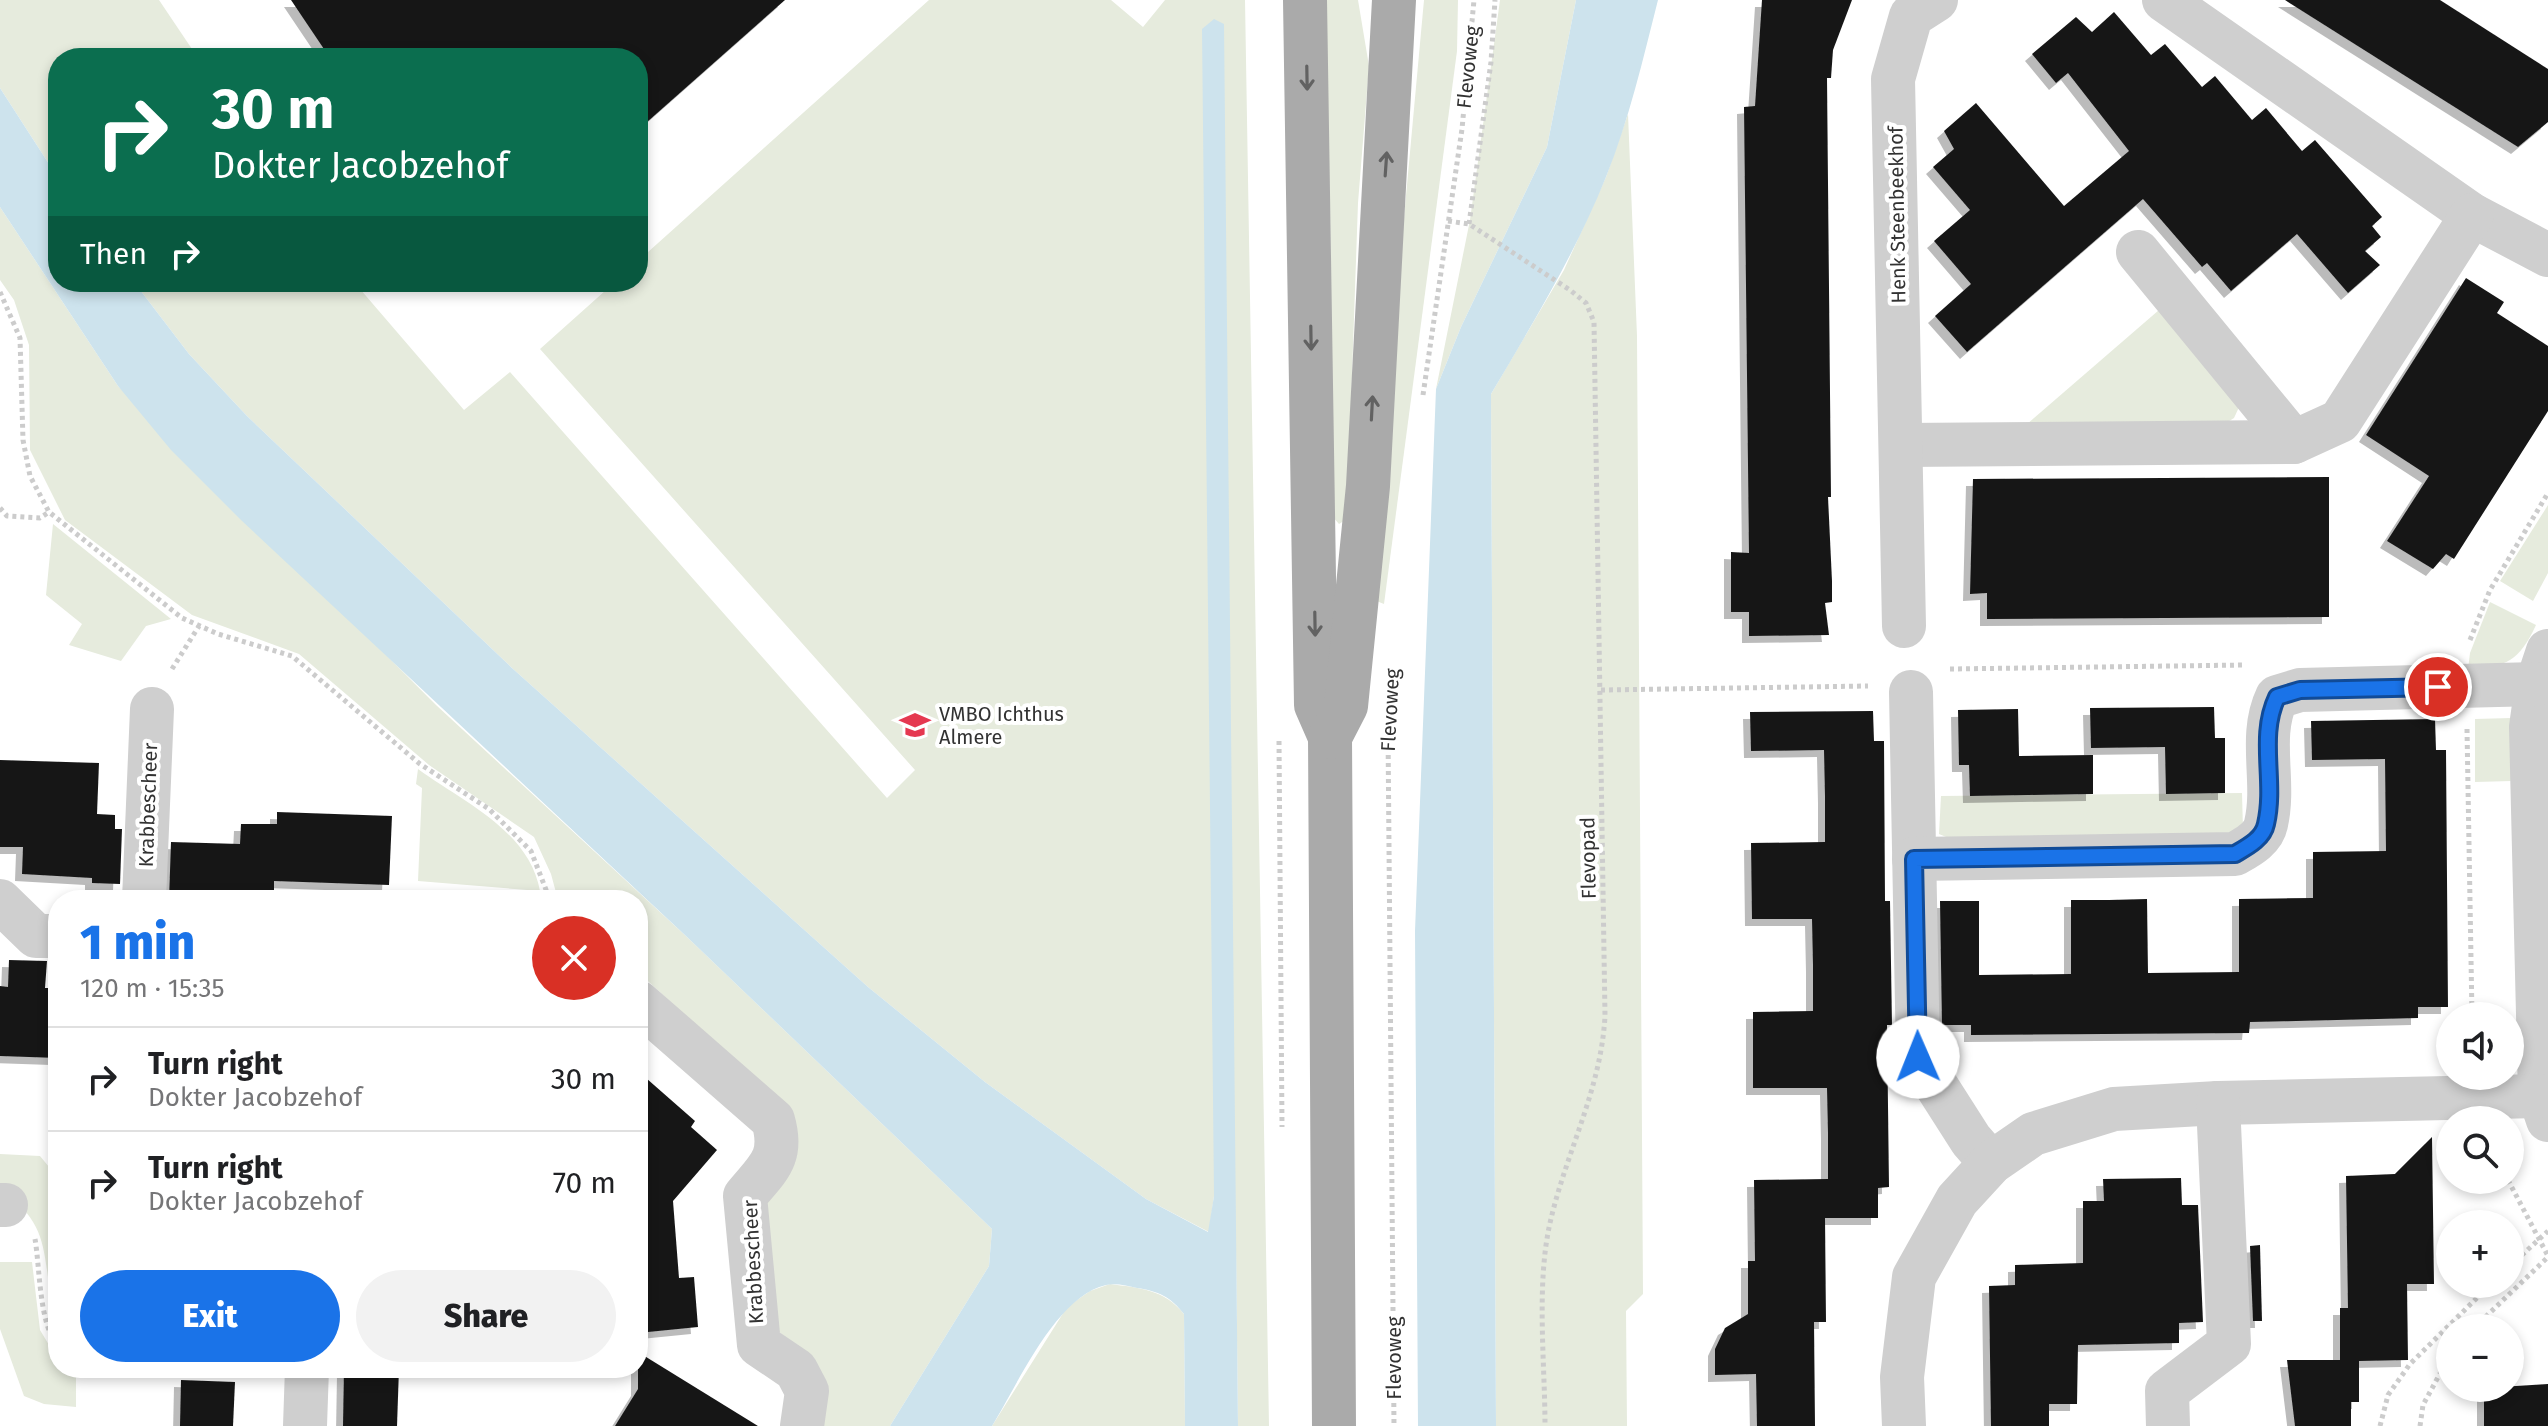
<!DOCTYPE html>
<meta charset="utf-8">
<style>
:root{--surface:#fff;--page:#f2f2f2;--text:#202124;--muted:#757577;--line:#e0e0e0;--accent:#1a73e8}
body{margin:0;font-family:"Fira Sans",sans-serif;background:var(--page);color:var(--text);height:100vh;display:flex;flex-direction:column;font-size:30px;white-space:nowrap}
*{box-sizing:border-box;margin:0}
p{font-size:26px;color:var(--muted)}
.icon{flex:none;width:44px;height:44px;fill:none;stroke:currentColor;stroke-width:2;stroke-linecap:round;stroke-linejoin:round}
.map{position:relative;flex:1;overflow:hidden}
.panel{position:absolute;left:48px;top:890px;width:600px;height:488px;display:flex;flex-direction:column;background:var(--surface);border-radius:32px;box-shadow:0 4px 12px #0003}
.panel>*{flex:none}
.guide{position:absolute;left:48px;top:48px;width:600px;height:244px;border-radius:32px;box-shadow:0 4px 12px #0003;background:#0b6e4f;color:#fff;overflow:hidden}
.buttons{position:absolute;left:2436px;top:1002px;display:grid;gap:16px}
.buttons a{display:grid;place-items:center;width:88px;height:88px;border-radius:50%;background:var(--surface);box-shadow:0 4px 12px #0003;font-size:40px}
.pin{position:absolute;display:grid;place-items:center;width:68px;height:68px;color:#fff;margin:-34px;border:4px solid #fff;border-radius:50%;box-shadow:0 2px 8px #0007}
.me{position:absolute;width:88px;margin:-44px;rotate:359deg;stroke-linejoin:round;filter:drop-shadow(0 0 6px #0008)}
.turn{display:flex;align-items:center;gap:28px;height:168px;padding:0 32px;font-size:36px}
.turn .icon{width:104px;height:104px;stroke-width:2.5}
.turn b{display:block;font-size:56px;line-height:68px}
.then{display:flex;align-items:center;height:76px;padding:0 32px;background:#0003;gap:16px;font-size:30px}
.round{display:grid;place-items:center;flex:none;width:84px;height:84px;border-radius:42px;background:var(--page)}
.overview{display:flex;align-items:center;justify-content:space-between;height:136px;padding:0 32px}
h1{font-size:48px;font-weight:800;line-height:60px;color:var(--accent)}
.cta{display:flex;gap:16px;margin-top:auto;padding:16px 32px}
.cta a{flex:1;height:92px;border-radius:48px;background:var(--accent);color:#fff;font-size:32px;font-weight:800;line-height:92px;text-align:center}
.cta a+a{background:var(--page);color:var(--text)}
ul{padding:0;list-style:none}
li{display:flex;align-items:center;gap:24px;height:104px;padding:0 32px;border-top:2px solid var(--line)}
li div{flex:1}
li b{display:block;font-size:30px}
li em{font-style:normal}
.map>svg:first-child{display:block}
.green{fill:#e6ebdd}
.water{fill:#cde3ed}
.building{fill:#191919;filter:url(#shadow)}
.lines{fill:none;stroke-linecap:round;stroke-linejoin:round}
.path{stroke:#ccc;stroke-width:5;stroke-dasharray:4 4;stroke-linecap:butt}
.minor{stroke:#cfcfcf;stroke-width:44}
.major{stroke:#aaa;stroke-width:44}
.oneway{stroke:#626262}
.route-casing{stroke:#114b97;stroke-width:20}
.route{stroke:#1a73e8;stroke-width:14}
.labels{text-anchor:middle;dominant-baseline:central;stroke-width:8;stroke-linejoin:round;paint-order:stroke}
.street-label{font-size:20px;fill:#323232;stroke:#fff}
.poi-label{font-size:20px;fill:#323232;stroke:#fff;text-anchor:start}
</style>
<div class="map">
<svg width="2548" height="1426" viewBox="0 0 2548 1426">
<defs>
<filter id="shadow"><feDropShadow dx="-7" dy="7" stdDeviation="0" flood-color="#0004"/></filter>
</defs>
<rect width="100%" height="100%" fill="#fff"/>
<g class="green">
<polygon points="0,0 159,0 198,58 58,58 58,178 0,88"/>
<polygon points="929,0 1111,0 1143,27 1165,0 1245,0 1269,1426 1238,1426 1236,1248 1214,1196 1209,1232 1146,1199 985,1082 868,987 512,668 247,416 189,354 134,282 354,282 464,410 510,372 887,798 915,770 540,349 615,282 638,282 638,261"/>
<polygon points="1320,0 1358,0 1369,66 1358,203 1347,519 1339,524 1333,517 1330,202"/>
<polygon points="1424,0 1458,0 1457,51 1384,604 1369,598"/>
<polygon points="1500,0 1576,0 1547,147 1461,327 1436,389 1470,220"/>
<polygon points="1628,114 1637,336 1643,1294 1626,1311 1627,1426 1496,1426 1491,394 1564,270 1606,177"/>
<path d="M0 207 118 386 436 705 687 937 992 1229 989 1266 890 1426H817C833 1370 819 1365 778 1331L764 1200 794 1115 638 972V900H558L551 874 534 837 429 765 299 654 192 615 65 520 30 450 29 345 14 300 0 280Z"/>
<polygon points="2159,310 2240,405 2234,418 2220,427 2026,425"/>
<polygon points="2548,505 2548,573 2533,601 2500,581"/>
<polygon points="53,524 171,619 146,626 121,661 69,645 82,624 46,595"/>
<path d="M2490 602 2536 625C2519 661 2507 667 2468 669L2470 653Z"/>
<polygon points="2511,718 2512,781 2475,782 2475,719"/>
<path d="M418 769C463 802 529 830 540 891L418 881 422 788 416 784Z"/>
<polygon points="2242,793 2243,830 2237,834 1951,839 1939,834 1941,796"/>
<path d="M0 1154 40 1156 58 1178V1293H50C43 1240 44 1223 0 1187Z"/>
<polygon points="0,1262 32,1262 40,1330 58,1360 58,1368 68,1368 76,1373 76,1407 44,1404 24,1396 0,1329"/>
<path d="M1110 1284C1139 1288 1164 1289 1184 1314L1185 1426H992L1067 1307 1090 1291Z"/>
</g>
<g class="water">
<path d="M1576 0H1658C1643 59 1629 120 1606 177 1575 254 1533 323 1491 394L1496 1426H1418L1415 931 1436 389 1461 327 1547 147Z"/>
<path d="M1214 19 1224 24 1238 1426H1185L1184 1314C1171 1297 1158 1291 1137 1288 1128 1286 1116 1283 1106 1285 1056 1296 1018 1384 992 1426H890L989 1266 992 1229 687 937 241 520 171 450 118 386 0 207V88L58 178V282H134L189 354 247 416 512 668 868 987 985 1082 1146 1199 1208 1232 1214 1196 1202 29Z"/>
</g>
<g class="building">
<polygon points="291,0 785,0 638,130 638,58 330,58"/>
<polygon points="1762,0 1852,0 1833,50 1831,78 1827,78 1831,497 1828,497 1832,581 1832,602 1825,603 1829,635 1749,636 1749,612 1731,612 1731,552 1749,553 1744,107 1755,106"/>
<polygon points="2285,0 2440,0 2548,69 2548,122 2518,147"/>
<polygon points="2114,12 2151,55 2165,44 2202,87 2215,76 2252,120 2266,108 2302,151 2315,140 2382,217 2372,226 2381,237 2365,251 2380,265 2348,293 2297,234 2231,291 2207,263 2202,267 2143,199 1967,352 1935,316 1971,284 1934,241 1970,210 1933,167 1954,149 1944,131 1976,103 2064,206 2129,151 2068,73 2056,83 2032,54 2076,17 2092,32"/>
<polygon points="2466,278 2504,302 2497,313 2548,346 2548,411 2454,559 2446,554 2433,569 2387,541 2429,476 2366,435"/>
<polygon points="2329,477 2329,617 1987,619 1987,593 1970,594 1973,479"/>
<polygon points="2214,707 2215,738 2225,738 2225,793 2166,794 2165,747 2091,748 2090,708"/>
<polygon points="2018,709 2019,756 2093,755 2093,794 1970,796 1969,765 1959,765 1958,710"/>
<polygon points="1873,711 1874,741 1884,741 1885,901 1890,901 1892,1025 1887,1025 1889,1187 1878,1188 1878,1218 1825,1218 1826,1322 1814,1322 1815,1426 1757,1426 1756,1374 1715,1375 1715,1349 1725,1328 1748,1314 1748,1261 1755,1261 1754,1180 1828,1179 1828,1133 1827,1088 1753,1088 1753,1012 1813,1011 1813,965 1812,919 1752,919 1751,843 1825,842 1825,796 1824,750 1751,751 1750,712"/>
<polygon points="2435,719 2436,750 2446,750 2448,1007 2418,1007 2418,1018 2250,1022 2249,1033 1971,1035 1971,1025 1942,1025 1940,901 1979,901 1979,975 2071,974 2071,900 2109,900 2147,899 2148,973 2239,972 2239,899 2313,898 2313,852 2386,851 2385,759 2312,760 2311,721"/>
<polygon points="0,760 99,763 97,814 115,815 115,829 122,829 120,884 92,883 92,878 22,874 23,847 0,847"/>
<polygon points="277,812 392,816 389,885 274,881 274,900 169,900 171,842 240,844 241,824 277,824"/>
<polygon points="9,960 47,961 45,988 58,988 58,1058 0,1056 0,986 8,987"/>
<polygon points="638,1071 695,1121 691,1127 717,1150 673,1201 679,1278 694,1277 698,1327 638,1333"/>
<polygon points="2432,1137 2434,1284 2407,1284 2408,1360 2359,1361 2359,1402 2351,1402 2351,1426 2295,1426 2287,1360 2340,1360 2340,1308 2348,1308 2346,1176 2395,1174"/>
<polygon points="2181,1178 2182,1205 2198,1205 2203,1322 2179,1323 2179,1343 2078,1345 2077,1404 2049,1404 2049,1426 1991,1426 1989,1286 2015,1285 2015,1265 2083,1263 2083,1201 2104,1201 2103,1179"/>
<polygon points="2260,1245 2262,1321 2253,1321 2250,1246"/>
<polygon points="638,1352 758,1426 615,1426 638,1389"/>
<polygon points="344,1368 399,1368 397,1426 343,1426"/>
<polygon points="181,1380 235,1382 233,1426 180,1426"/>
<polygon points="2548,1384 2548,1426 2484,1426 2484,1388"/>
</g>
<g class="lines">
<g class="path">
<path d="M1448 221 1469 224 1570 290 1586 303 1594 322 1605 1016C1601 1090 1566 1152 1550 1223 1536 1285 1545 1363 1545 1426"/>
<polyline points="1469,224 1491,62 1495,0"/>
<polyline points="0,292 20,338 23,440 30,476 49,512 182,618 218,634 292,656 420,764 489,809 531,851 550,900"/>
<polyline points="1423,395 1462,129 1474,0"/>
<polyline points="0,508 7,516 40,518 49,512"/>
<polyline points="2470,640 2490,590 2548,493"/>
<polyline points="172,669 199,626"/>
<polyline points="1950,669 2244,665"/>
<polyline points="1601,690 1868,686"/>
<polyline points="2467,729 2472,1016"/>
<polyline points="1388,731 1394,1426"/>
<polyline points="1279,741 1282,1127"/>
<polyline points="2508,1180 2548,1256"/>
<path d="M35 1239C40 1268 39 1325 58 1346"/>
<polyline points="2510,1266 2548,1231"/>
<polyline points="2474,1328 2548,1257"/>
<polyline points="2380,1426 2388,1395 2410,1364 2491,1284"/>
<polyline points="2420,1426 2423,1405 2450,1355"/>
</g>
<g class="minor">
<polyline points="2164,0 2472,215 2548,255"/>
<polyline points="2138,252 2294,442"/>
<polyline points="1903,445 2294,442 2340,421 2472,215"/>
<polyline points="1904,626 1893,79 1911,16 1936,0"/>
<polyline points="2548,651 2537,684 2531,727 2540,1096 2548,1120"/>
<polyline points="1911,692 1918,1057 1971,1140 1991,1163"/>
<path d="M1914 859 2235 854C2247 847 2263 839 2266 824 2276 781 2258 737 2277 697L2300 690 2537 684"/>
<polyline points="144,900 152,709"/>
<polyline points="0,901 36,936 58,936"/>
<path d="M638 1002 773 1120C784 1158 768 1168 745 1196L759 1345 796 1370 807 1391 802 1426"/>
<polyline points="0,1205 6,1205"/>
<polyline points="305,1426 307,1368"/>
<polyline points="1904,1426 1902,1377 1914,1277 1957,1200 1991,1163 2033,1134 2114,1109 2218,1103 2540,1096"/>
<polyline points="2168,1426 2167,1391 2229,1344 2218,1103"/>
</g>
<g class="major">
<polyline points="1305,0 1316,705 1330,737 1334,1426"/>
<polyline points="1330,737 1346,706 1368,486 1394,0"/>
</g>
</g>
<defs><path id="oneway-shaft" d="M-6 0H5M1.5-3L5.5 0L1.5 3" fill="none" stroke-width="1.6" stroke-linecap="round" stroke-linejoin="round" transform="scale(2)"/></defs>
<g class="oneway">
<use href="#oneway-shaft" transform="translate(1307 78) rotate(89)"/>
<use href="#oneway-shaft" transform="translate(1386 164) rotate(-86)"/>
<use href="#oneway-shaft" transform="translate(1311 338) rotate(89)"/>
<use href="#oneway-shaft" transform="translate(1372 408) rotate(-87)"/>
<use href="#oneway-shaft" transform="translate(1315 624) rotate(89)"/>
</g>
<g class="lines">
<g class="route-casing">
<path id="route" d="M1918 1057 1914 859 2235 854C2247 847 2263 839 2266 824 2276 781 2258 737 2277 697L2300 690 2438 687"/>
</g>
<use href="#route" class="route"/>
</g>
<defs>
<g id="school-bare" transform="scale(2.4)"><path d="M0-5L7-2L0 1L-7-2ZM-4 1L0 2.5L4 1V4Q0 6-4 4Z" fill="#e53850" stroke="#fff" stroke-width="2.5" paint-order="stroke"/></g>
</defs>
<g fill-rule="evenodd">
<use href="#school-bare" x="915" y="725"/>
</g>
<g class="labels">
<g class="street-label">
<text transform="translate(1468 67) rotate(-84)">Flevoweg</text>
<text transform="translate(1897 215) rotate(-91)">Henk Steenbeekhof</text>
<text transform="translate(1390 710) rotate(-87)">Flevoweg</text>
<text transform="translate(148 805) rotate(-88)">Krabbescheer</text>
<text transform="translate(1588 858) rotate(-91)">Flevopad</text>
<text transform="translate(753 1262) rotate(-93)">Krabbescheer</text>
<text transform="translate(1394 1358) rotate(-90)">Flevoweg</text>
</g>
<g class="poi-label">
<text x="939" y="714">VMBO Ichthus<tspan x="939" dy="23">Almere</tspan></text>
</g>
</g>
</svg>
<div class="buttons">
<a><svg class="icon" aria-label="sound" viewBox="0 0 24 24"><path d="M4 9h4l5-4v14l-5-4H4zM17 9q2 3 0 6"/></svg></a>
<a><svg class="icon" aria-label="search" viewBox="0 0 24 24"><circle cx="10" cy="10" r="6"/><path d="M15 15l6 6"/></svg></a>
<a>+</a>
<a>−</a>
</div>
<div class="pin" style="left:2438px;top:687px;background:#d93025"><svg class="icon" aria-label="arrive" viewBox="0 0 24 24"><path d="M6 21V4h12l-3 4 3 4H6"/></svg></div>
<svg class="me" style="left:1918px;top:1057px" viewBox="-20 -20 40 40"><circle r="19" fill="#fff"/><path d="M0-13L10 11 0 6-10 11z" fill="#1a73e8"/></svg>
<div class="guide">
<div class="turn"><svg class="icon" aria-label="right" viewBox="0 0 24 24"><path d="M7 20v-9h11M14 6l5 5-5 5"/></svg><div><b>30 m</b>Dokter Jacobzehof</div></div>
<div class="then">Then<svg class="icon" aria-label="right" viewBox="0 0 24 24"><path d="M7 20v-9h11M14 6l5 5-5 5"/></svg></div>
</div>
<section class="panel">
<div class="overview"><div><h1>1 min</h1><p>120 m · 15:35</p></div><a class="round" style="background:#d93025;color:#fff"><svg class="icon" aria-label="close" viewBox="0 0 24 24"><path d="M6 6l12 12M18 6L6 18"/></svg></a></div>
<ul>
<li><svg class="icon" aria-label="right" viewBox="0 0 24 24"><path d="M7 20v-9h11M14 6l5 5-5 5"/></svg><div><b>Turn right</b><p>Dokter Jacobzehof</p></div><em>30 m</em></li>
<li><svg class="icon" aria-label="right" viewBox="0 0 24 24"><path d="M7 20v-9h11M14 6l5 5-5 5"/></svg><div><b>Turn right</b><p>Dokter Jacobzehof</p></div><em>70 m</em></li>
</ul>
<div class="cta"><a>Exit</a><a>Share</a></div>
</section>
</div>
